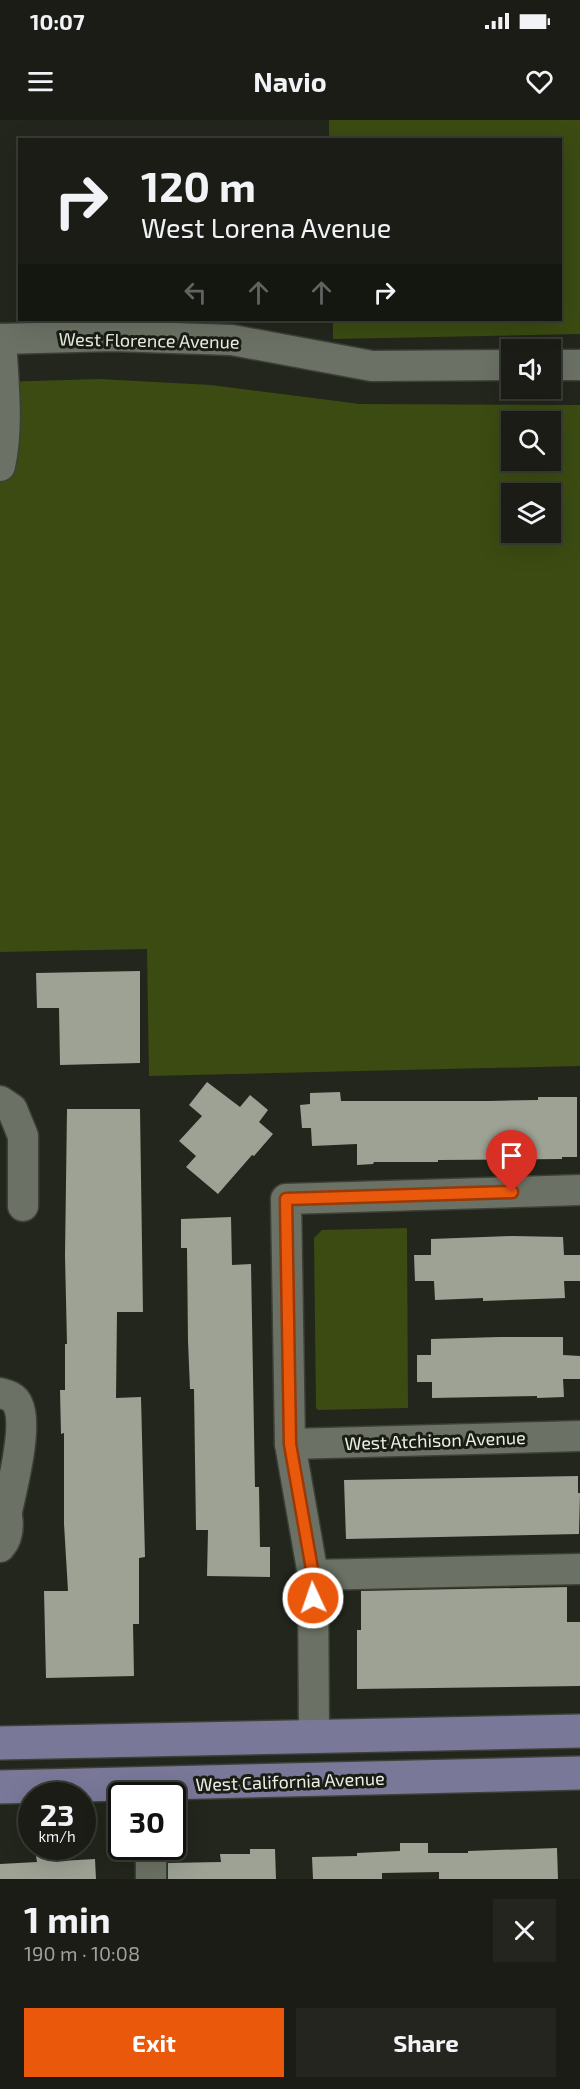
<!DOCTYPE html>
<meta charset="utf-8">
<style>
:root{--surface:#1a1c15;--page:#23251e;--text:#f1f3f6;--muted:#9fa1a0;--line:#383a34;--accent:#ea580c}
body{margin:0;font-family:"Exo 2",sans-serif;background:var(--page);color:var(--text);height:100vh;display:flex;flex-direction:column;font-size:22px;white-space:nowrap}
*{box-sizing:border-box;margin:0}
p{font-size:20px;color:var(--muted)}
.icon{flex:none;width:33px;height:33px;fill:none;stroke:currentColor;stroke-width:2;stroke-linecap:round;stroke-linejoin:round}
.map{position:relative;height:1759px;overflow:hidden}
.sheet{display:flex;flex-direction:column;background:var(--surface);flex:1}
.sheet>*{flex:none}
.guide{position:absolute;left:18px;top:18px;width:544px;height:183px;border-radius:0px;box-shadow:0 6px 24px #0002,0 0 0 2px var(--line);background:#1a1c15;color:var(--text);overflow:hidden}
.buttons{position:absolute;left:501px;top:219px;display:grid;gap:12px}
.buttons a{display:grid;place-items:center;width:60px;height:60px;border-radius:0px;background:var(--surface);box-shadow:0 6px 24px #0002,0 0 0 2px var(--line);font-size:30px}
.speed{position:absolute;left:18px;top:1662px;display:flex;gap:12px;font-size:30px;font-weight:700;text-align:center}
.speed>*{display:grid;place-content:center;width:78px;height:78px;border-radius:50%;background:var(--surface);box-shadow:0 6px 24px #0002,0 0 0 2px var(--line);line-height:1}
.speed small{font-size:15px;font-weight:400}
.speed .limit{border:3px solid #111;border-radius:9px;background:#fff;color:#111}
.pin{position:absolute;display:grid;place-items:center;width:51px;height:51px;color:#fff;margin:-62px -26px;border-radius:50% 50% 50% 0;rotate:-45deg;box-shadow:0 0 6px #0007}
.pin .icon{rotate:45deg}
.me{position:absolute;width:66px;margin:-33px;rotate:357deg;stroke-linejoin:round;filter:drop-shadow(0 0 4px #0008)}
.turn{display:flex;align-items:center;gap:21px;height:126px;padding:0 24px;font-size:27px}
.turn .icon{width:78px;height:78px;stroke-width:2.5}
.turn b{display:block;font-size:42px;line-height:51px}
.lanes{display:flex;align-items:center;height:57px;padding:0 24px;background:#0003;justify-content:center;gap:30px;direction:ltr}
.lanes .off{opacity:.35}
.round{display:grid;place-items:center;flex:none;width:63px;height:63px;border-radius:0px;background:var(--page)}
.summary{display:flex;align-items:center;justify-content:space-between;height:102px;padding:0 24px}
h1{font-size:36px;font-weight:700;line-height:45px}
.cta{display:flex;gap:12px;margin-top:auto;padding:12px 24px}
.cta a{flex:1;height:69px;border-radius:0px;background:var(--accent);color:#fff;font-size:24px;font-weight:700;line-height:69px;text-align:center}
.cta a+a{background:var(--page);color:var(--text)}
.status{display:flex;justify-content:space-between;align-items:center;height:42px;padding:0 30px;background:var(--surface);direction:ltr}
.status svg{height:16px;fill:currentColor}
header{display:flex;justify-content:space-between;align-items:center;height:78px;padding:0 24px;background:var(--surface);font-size:27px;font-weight:700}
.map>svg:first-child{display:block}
.green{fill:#3b4b12;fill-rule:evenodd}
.building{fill:#9da295}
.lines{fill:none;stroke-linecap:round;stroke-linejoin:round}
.minor-casing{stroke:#3d4037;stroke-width:33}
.major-casing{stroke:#3d4037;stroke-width:36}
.minor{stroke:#6c7165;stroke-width:30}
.major{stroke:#7a7899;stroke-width:33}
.route-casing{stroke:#983908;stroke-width:15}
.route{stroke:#ea580c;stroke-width:10}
.labels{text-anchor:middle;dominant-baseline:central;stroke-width:6;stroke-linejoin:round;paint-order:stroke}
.street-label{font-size:18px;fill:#ebede6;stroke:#191d13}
</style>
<div class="status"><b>10:07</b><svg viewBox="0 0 49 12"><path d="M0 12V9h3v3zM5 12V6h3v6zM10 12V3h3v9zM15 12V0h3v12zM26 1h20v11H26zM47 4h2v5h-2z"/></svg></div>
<header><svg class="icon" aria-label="menu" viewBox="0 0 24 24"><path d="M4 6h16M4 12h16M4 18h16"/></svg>Navio<svg class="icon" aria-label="heart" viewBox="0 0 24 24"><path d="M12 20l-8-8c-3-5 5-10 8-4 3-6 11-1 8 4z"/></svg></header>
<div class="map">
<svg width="580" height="1759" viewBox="0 0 580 1759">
<rect width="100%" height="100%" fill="#23261c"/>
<g class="green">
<polygon points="329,0 580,0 580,214 333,219 333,200 561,200 561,20 329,19"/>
<path d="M99 259 211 265 360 284 580 285V946L149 956 147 829 0 832V262ZM512 302H550V340H512ZM512 374H550V412H512Z"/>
<polygon points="407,1108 408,1288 318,1290 316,1288 314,1118 322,1110"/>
</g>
<g class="building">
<polygon points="140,851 140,943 60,945 59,888 37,888 36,853"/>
<polygon points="207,962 240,987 250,975 268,990 259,1002 273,1014 254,1036 252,1035 218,1074 186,1047 196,1036 179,1021 202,996 189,985"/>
<polygon points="340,972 341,981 489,981 538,980 538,977 577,977 577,1037 562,1037 562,1039 438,1040 438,1042 374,1042 373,1044 357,1045 357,1024 312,1026 311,1008 302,1008 300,985 310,984 310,973"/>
<polygon points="67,989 140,989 143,1192 117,1192 116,1278 141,1277 145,1437 139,1438 139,1504 133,1504 134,1556 46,1558 44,1471 68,1471 64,1404 64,1313 61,1314 60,1270 65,1270 65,1224 67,1224 65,1136"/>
<polygon points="231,1097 232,1145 251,1144 255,1367 259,1367 260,1427 270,1427 270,1457 207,1456 208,1410 196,1410 194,1269 190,1269 188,1221 187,1128 181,1128 181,1099"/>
<polygon points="512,1116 563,1117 564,1135 580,1135 580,1161 564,1161 565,1178 483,1181 483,1178 435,1180 434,1161 415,1161 414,1135 431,1135 431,1119"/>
<polygon points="499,1217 563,1217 563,1235 580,1236 580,1259 563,1259 564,1277 537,1278 537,1276 432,1278 432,1262 417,1262 417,1235 431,1235 431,1219"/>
<polygon points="578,1356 578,1373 580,1373 579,1414 346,1419 344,1360"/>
<polygon points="567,1467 567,1502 580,1502 580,1566 357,1569 357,1510 361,1510 361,1471"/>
<polygon points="400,1723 428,1723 428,1733 468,1733 468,1731 557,1728 558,1759 439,1759 439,1752 382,1753 382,1759 313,1759 312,1737 357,1736 357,1733 400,1731"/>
<polygon points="250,1729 275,1729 276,1759 168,1759 168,1743 221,1742 220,1734 250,1734"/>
<polygon points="61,1735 61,1741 95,1739 96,1759 0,1759 0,1744 37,1742 36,1736"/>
</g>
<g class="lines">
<g class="minor-casing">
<g id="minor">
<polyline points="0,219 113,216 232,220 372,246 512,245"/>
<polyline points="550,245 580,245"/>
<path d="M0 346C9 305 3 261 1 219"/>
<polyline points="0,981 12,989 23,1016 23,1086"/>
<path d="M0 1273C8 1275 15 1277 18 1285 28 1306 12 1368 7 1391"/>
<polyline points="290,1324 580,1316"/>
<path d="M0 1427C13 1413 7 1390 1 1373"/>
<polyline points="313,1455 580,1449"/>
<polyline points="314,1615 313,1455 290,1324 286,1079 580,1070"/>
<polyline points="151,1726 151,1759"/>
</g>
</g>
<g class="major-casing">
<g id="major">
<polyline points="0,1623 580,1611"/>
<polyline points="0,1667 580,1653"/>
</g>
</g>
<use href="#minor" class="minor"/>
<use href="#major" class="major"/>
</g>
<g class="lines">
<g class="route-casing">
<polyline id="route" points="313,1478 313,1455 290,1324 286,1079 512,1072"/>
</g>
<use href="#route" class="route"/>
</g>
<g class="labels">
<g class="street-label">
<text transform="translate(149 220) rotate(1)">West Florence Avenue</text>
<text transform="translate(435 1320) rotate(-2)">West Atchison Avenue</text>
<text transform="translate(290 1661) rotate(-2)">West California Avenue</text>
</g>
</g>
</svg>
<div class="buttons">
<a><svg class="icon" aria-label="sound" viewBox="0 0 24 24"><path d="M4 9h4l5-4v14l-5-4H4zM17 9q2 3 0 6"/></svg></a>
<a><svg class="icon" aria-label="search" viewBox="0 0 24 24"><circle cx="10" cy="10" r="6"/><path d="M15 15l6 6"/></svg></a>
<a><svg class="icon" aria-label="layers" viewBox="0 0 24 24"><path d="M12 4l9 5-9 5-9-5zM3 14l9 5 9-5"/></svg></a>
</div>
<div class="speed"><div>23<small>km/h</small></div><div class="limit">30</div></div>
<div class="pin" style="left:512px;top:1072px;background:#d93025"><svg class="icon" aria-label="arrive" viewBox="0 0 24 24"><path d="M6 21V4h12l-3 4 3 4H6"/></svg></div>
<svg class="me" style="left:313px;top:1478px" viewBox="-20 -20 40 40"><circle r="17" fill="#ea580c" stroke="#fff" stroke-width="3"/><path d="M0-11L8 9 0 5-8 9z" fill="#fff"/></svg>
<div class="guide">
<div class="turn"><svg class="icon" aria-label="right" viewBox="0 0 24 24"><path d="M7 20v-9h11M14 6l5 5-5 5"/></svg><div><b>120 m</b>West Lorena Avenue</div></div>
<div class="lanes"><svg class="icon off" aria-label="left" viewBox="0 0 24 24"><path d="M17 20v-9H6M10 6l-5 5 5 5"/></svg><svg class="icon off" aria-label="ahead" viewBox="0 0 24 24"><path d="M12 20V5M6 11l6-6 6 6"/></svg><svg class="icon off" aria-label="ahead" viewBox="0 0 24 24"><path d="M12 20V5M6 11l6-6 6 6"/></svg><svg class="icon" aria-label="right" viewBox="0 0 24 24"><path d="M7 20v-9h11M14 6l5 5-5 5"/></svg></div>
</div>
</div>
<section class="sheet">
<div class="summary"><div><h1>1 min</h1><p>190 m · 10:08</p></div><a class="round"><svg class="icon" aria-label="close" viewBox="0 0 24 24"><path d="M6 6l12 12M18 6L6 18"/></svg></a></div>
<div class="cta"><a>Exit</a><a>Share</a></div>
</section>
